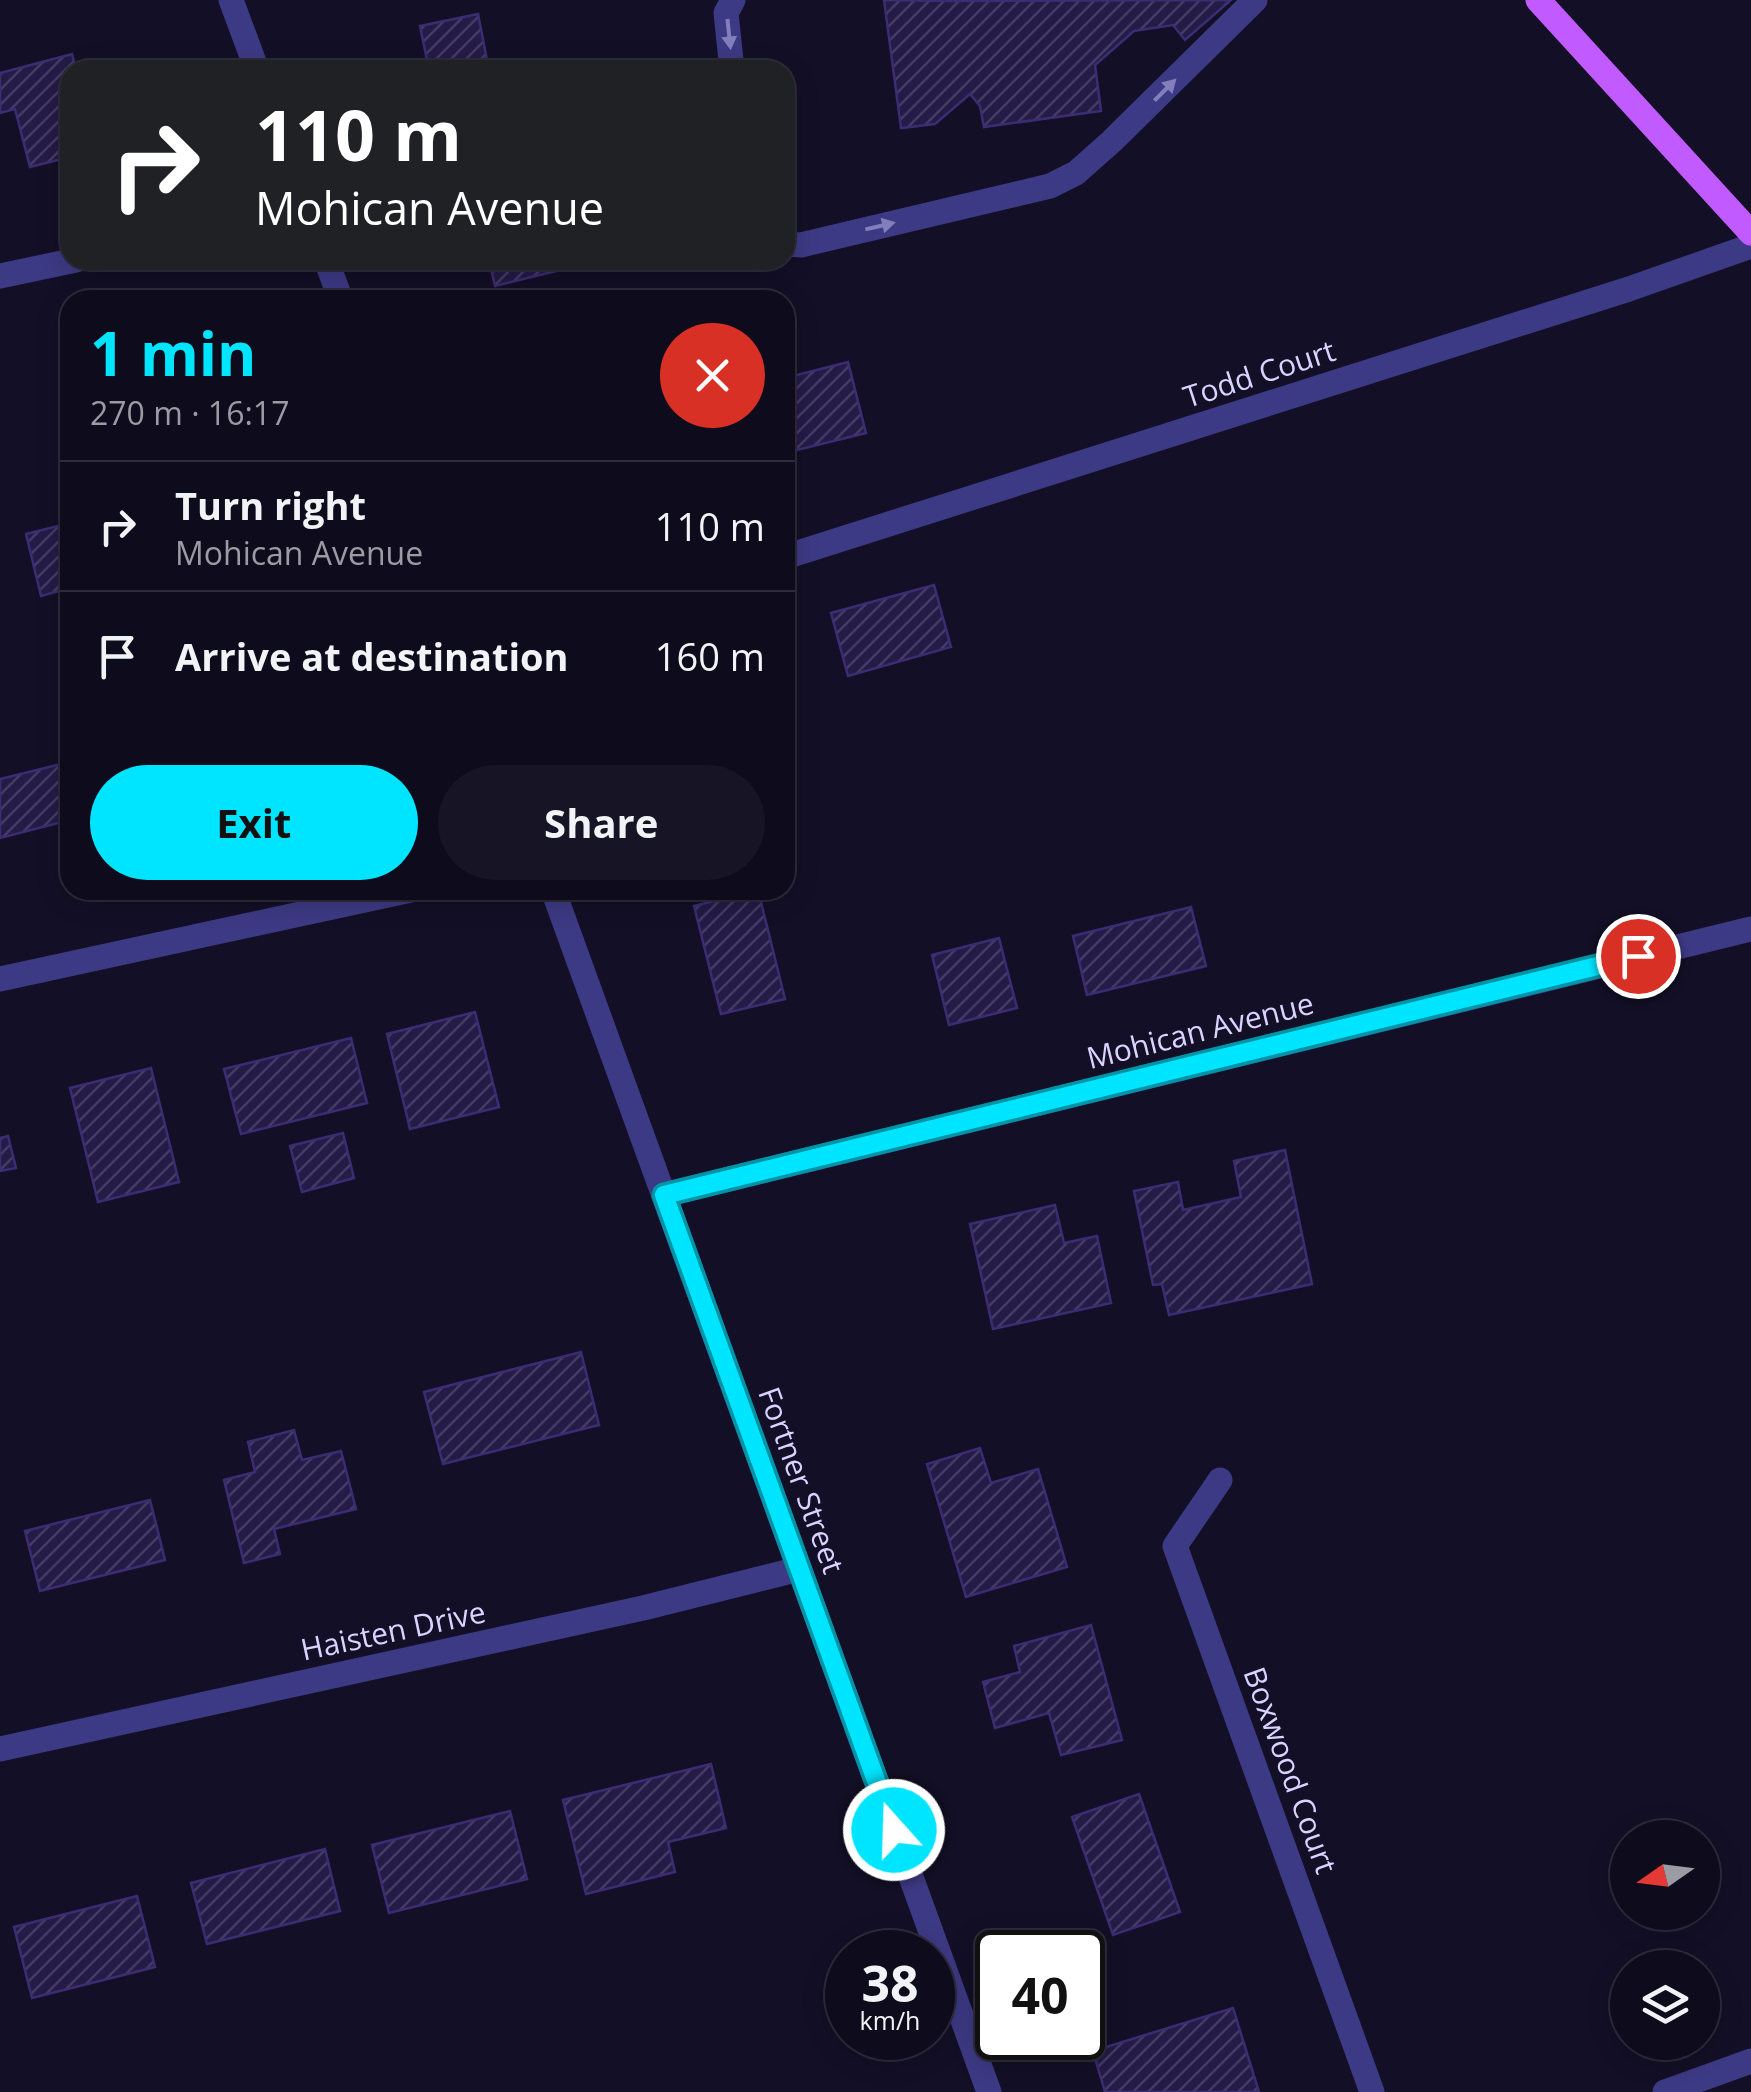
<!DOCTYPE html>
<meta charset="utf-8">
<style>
:root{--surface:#0e0b1c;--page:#171425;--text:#f1f3f6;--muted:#9b9ba3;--line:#2e2b3b;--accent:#00e5ff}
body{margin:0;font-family:"Open Sans",sans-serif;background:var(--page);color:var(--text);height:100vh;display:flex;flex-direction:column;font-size:38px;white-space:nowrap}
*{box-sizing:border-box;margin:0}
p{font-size:32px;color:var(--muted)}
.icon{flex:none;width:55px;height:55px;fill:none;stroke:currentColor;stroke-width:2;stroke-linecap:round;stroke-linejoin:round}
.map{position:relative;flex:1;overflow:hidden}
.side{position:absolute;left:60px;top:290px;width:735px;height:610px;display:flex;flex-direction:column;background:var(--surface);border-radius:30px;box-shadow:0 5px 25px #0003,0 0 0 2px var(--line)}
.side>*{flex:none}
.hud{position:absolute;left:60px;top:60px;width:735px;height:210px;border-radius:30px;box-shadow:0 5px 25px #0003,0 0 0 2px var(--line);background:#202124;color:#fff;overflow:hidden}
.needle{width:65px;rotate:256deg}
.buttons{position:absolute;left:1610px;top:1820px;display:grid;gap:20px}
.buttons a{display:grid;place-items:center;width:110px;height:110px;border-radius:50%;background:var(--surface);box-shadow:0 5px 25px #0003,0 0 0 2px var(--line);font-size:50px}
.speed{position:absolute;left:825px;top:1930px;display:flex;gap:20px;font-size:50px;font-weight:700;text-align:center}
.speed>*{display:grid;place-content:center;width:130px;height:130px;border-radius:50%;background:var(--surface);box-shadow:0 5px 25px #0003,0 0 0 2px var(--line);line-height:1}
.speed small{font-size:25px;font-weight:400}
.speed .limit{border:5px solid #111;border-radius:15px;background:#fff;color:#111}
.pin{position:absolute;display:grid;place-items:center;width:85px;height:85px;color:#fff;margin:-42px;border:5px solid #fff;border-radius:50%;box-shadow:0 2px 10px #0007}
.me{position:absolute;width:110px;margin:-55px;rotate:340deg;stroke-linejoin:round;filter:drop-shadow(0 0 8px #0008)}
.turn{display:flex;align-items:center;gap:35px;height:210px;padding:0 30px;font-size:45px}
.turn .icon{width:130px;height:130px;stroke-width:2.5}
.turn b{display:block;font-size:70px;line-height:85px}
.round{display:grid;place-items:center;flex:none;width:105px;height:105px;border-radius:52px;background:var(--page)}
.overview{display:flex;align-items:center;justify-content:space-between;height:170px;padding:0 30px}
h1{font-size:60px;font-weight:700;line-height:75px;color:var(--accent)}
.primary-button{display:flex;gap:20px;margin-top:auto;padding:20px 30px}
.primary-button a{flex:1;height:115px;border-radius:60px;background:var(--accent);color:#111;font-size:40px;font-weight:700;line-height:115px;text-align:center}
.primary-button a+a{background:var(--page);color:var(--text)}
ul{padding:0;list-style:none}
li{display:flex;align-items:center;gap:30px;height:130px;padding:0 30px;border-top:2px solid var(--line)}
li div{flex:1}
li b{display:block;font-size:38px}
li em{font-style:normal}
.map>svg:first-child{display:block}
.building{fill:url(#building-hatch);stroke:#3b2d73;stroke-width:2.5}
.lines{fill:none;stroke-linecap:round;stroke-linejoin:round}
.minor{stroke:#3d3a85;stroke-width:25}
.major{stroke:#c25bff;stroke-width:25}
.oneway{fill:#837fbc}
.route-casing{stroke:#0095a6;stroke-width:25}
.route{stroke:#00e5ff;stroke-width:18}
.labels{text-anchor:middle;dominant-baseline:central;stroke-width:10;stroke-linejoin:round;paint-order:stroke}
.street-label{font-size:30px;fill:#d9d4ff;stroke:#130f26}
</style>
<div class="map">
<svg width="1751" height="2092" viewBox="0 0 1751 2092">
<defs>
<pattern id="building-hatch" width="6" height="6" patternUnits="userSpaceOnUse" patternTransform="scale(2.5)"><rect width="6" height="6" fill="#241b47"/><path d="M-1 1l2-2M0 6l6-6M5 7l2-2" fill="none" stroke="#433b63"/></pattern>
</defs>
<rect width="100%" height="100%" fill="#130f26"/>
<g class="building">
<polygon points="884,0 945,1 1231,0 1185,40 1173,25 1134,31 1095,65 1101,111 984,127 980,106 970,94 935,124 901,128"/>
<polygon points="478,14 489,70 429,70 420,26"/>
<polygon points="72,54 76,70 70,70 70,157 30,167 15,109 0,113 0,73"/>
<polygon points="489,260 553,260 556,271 495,286"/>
<polygon points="848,362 866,433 785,453 785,378"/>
<polygon points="70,523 70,588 41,596 26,534"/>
<polygon points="934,585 951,647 848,676 831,613"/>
<polygon points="61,764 70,801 70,820 0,838 0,779"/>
<polygon points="758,890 785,999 721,1014 694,906"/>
<polygon points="1191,907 1206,966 1087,995 1073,936"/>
<polygon points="999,938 1017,1008 949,1025 932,955"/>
<polygon points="475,1012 499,1107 410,1129 387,1034"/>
<polygon points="351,1038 367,1103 241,1134 224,1069"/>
<polygon points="151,1068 179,1182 98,1202 70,1088"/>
<polygon points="343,1133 354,1178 302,1192 290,1146"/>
<polygon points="8,1136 16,1168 0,1171 0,1138"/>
<polygon points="1285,1150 1312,1284 1169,1315 1162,1284 1153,1285 1134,1191 1178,1182 1183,1210 1241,1197 1234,1161"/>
<polygon points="1055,1205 1064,1243 1097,1236 1111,1303 993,1329 970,1224"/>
<polygon points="581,1352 599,1425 443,1464 424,1392"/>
<polygon points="294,1430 302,1460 341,1451 356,1509 274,1529 280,1554 244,1563 224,1480 255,1472 248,1442"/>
<polygon points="980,1448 991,1483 1038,1469 1067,1567 966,1597 927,1464"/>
<polygon points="150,1500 165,1560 40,1591 25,1531"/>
<polygon points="1091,1625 1122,1740 1061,1755 1049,1713 995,1728 983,1682 1020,1672 1014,1646"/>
<polygon points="711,1764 726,1828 668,1842 675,1872 586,1894 563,1800"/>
<polygon points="1139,1794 1180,1912 1113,1935 1072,1817"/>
<polygon points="510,1811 527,1879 389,1913 372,1845"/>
<polygon points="325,1849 340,1911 207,1944 191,1883"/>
<polygon points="137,1896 155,1967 32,1998 14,1927"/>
<polygon points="1233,2008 1259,2092 1105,2092 1093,2051"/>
</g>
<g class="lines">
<g class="minor">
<polyline points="231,0 257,70"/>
<polyline points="732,70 726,13 733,0"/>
<polyline points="785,244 801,245 1050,186 1076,173 1112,141 1255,0"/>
<polyline points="326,260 341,300"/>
<polyline points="0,276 76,260"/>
<polyline points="785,557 1629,289 1751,246"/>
<polyline points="553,890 989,2092"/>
<polyline points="0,979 411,890"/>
<polyline points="664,1195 1751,929"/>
<polyline points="1220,1480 1175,1546 1372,2092"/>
<polyline points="0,1749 643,1608 799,1569"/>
<polyline points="1665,2092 1751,2061"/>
</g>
<polyline class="major" points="1538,0 1751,233"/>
</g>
<defs><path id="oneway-solid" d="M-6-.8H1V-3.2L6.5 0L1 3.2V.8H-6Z" transform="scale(2.5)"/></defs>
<g class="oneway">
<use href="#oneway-solid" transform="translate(729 34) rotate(84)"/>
<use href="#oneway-solid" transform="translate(1165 90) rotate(-45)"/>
<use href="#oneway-solid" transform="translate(880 226) rotate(-13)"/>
</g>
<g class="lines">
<g class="route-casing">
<polyline id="route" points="894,1830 664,1195 1638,956"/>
</g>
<use href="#route" class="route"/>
</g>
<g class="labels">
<g class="street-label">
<text transform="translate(1259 373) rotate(-18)">Todd Court</text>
<text transform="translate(1200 1030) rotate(-14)">Mohican Avenue</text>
<text transform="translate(802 1480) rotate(70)">Fortner Street</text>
<text transform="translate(393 1630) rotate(-12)">Haisten Drive</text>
<text transform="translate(1291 1770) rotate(70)">Boxwood Court</text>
</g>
</g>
</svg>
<div class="buttons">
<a><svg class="needle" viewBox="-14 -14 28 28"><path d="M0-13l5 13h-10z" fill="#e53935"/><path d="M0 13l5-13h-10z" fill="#9b9ba3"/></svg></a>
<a><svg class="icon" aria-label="layers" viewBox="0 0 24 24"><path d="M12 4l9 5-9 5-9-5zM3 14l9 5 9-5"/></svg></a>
</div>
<div class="speed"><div>38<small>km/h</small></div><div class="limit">40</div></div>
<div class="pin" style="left:1638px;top:956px;background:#d93025"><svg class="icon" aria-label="arrive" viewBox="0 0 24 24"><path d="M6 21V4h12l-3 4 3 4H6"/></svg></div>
<svg class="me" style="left:894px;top:1830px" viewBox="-20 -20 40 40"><circle r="17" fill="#00e5ff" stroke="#fff" stroke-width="3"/><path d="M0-11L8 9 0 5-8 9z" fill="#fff"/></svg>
<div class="hud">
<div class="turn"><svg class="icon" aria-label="right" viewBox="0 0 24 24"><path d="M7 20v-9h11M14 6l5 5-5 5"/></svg><div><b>110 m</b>Mohican Avenue</div></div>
</div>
<section class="side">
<div class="overview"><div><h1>1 min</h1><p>270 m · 16:17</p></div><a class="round" style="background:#d93025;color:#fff"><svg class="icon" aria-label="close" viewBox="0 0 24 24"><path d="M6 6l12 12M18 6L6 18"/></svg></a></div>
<ul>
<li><svg class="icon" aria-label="right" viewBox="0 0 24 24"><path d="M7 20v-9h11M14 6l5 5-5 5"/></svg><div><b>Turn right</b><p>Mohican Avenue</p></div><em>110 m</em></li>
<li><svg class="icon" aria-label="arrive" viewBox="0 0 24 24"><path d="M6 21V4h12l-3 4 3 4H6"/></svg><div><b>Arrive at destination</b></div><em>160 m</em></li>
</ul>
<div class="primary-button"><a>Exit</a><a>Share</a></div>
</section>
</div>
